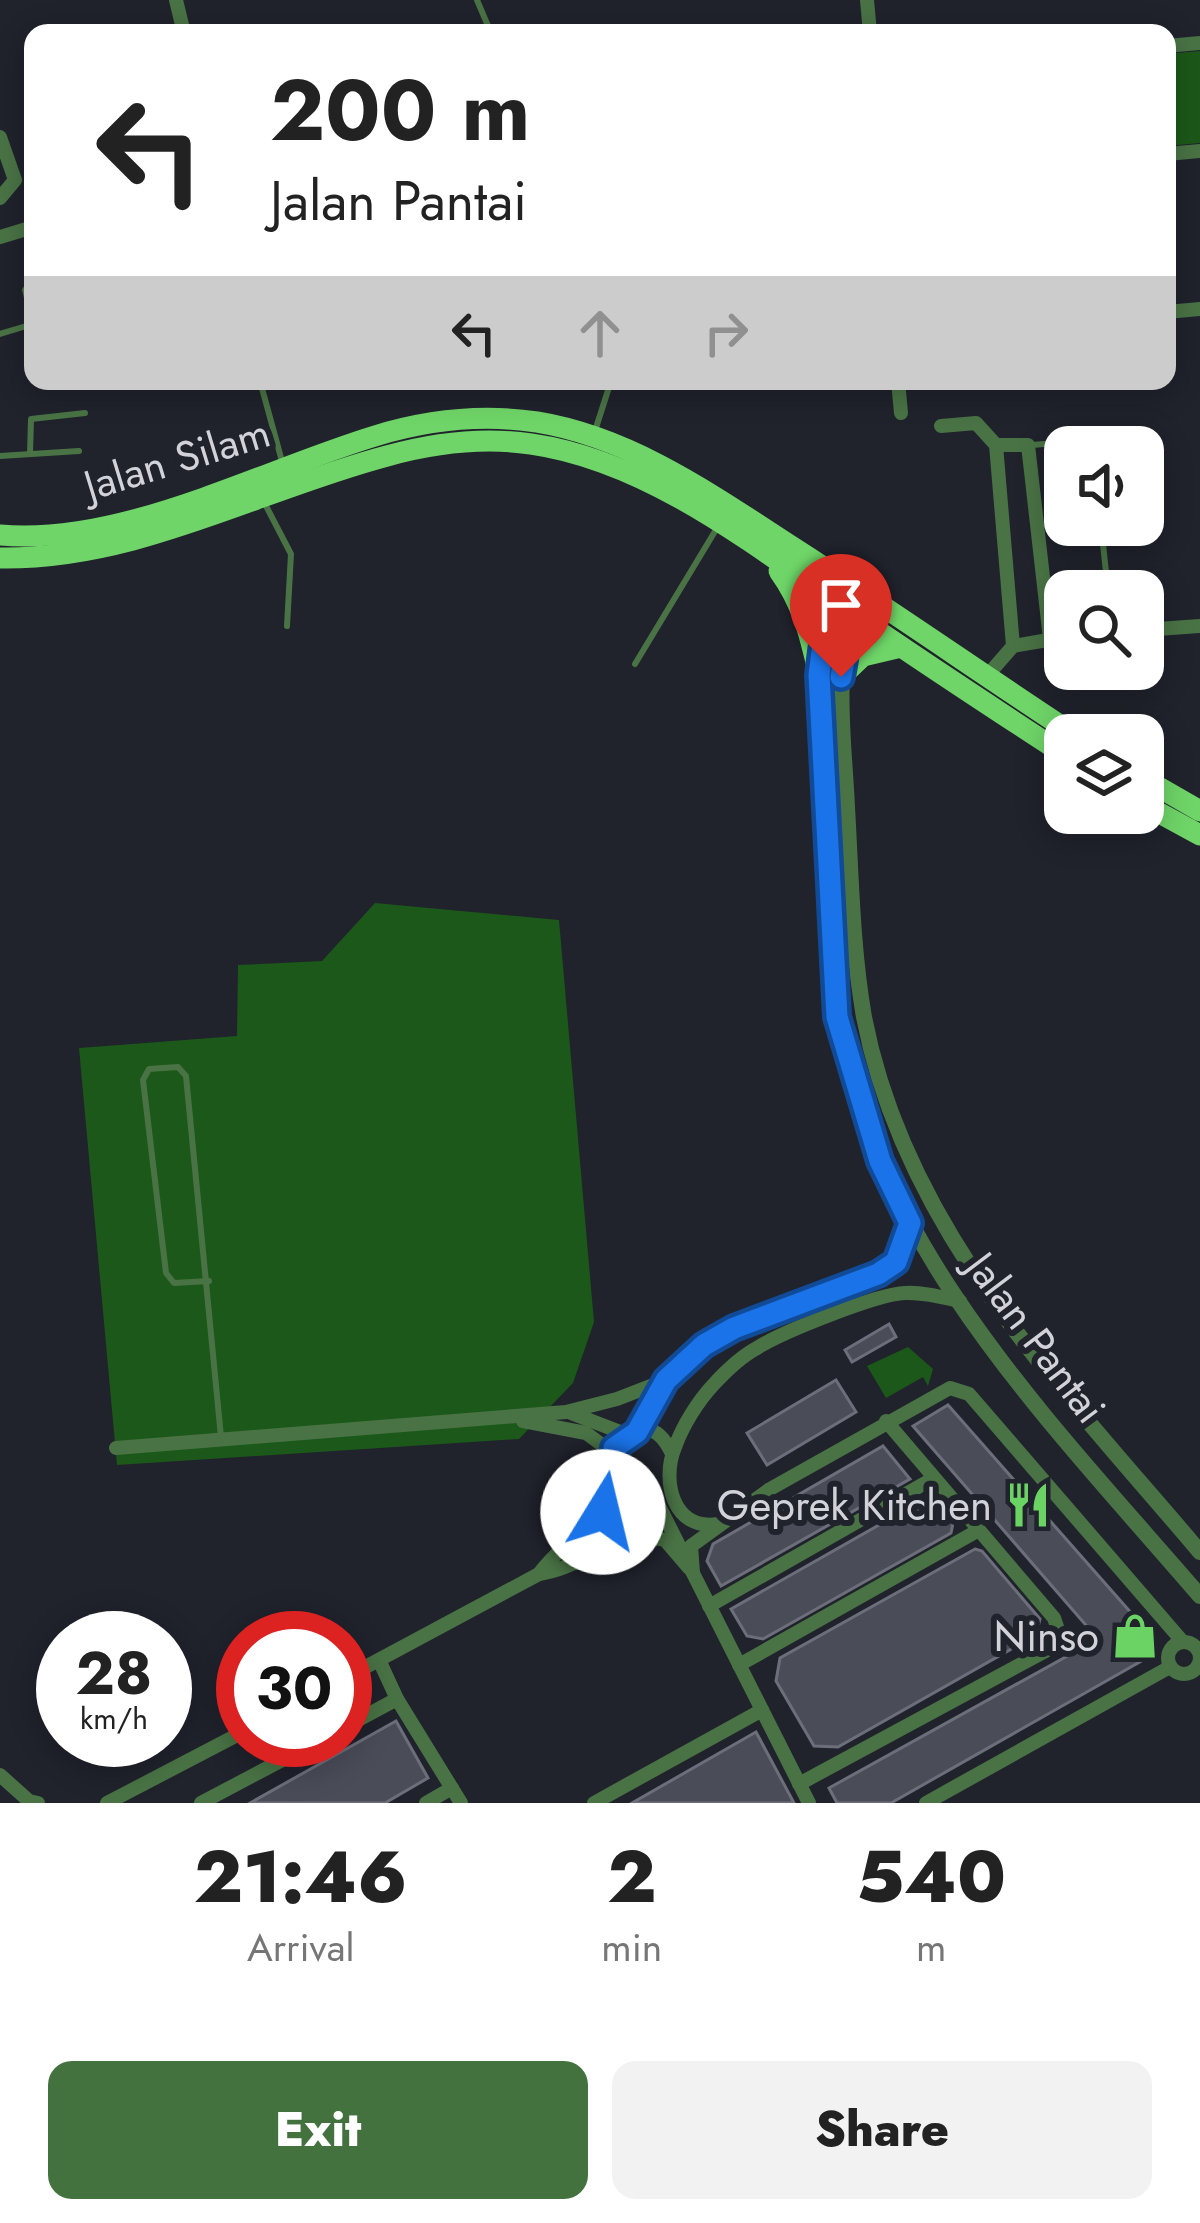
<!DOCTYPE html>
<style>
:root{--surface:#fff;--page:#f2f2f2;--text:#222;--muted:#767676;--accent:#43723f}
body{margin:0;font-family:Jost,sans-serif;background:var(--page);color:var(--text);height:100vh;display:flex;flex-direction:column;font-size:45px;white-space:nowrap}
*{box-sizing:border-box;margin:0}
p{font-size:39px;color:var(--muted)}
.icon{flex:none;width:66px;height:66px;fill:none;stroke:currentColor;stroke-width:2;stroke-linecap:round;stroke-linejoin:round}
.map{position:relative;height:1803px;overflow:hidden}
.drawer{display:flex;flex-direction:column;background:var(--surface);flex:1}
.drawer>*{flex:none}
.top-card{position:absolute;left:24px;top:24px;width:1152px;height:366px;border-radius:24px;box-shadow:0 6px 30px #0003;background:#fff;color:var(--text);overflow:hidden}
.tools{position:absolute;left:1044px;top:426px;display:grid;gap:24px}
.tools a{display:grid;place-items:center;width:120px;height:120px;border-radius:24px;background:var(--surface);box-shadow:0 6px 30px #0003;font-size:60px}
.speed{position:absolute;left:36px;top:1611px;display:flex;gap:24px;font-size:60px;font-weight:700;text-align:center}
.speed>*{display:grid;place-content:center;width:156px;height:156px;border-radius:50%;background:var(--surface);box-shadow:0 6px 30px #0003;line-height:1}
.speed small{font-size:30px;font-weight:400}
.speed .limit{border:18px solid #d22;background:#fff;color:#111}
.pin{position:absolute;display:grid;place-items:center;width:102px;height:102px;color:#fff;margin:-123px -51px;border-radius:50% 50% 50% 0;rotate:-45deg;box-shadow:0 0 12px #0007}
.pin .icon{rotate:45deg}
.me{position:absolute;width:132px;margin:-66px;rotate:9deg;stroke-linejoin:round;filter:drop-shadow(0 0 9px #0008)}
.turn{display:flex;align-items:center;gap:42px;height:252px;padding:0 48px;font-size:54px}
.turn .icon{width:156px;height:156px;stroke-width:2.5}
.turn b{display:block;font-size:84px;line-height:102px}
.lanes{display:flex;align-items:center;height:114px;padding:0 48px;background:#0003;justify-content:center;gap:60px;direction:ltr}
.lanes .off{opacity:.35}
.eta{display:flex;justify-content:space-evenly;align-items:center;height:204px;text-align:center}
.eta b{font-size:72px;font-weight:800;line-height:84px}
.cta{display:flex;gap:24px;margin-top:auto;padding:24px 48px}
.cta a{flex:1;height:138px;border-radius:24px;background:var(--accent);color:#fff;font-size:48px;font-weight:800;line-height:138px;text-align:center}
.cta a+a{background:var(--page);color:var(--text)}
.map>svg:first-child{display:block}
.green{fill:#1c5819}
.building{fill:#4a4c58;stroke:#6c6f7b;stroke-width:3}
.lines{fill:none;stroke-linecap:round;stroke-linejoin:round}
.service{stroke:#497345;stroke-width:6}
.minor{stroke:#497345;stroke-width:14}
.tertiary{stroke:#497345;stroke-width:16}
.trunk{stroke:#6fd568;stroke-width:21}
.route-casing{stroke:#114b97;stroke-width:30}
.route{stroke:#1a73e8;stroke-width:21}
.labels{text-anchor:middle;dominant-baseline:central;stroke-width:12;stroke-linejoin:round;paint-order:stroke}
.street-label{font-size:42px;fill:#d2d3da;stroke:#20222c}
.poi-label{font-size:42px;fill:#d2d3da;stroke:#20222c;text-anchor:end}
</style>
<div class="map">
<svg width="1200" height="1803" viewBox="0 0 1200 1803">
<rect width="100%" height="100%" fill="#20222c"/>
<g class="green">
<polygon points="1200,51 1200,143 1167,146 1167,54"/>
<polygon points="375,903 559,920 594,1322 573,1383 519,1439 117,1465 79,1048 237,1036 238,965 322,961"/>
<polygon points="908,1347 933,1369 928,1386 923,1377 886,1398 867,1366"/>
</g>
<g class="building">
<polygon points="889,1324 896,1337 852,1362 845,1350"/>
<polygon points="836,1380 856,1412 767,1465 747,1433"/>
<polygon points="948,1405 1155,1640 1152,1655 891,1803 837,1803 829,1788 1098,1639 913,1426"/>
<polygon points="883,1446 910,1479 721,1586 707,1561 713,1544"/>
<polygon points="930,1496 953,1523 951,1533 763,1639 747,1636 731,1609"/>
<polygon points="975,1549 982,1551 1040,1619 1036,1635 838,1747 814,1746 776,1681 780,1658"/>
<polygon points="396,1721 428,1778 385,1803 250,1803"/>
<polygon points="756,1732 794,1803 632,1803"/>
</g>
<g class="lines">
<g class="service">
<polyline points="477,0 491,33"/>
<polyline points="33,279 25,290 33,321"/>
<polyline points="0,334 33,324"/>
<polyline points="260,381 283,465"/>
<polyline points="594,434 611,381"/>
<polyline points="1032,445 1081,441 1090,447"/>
<polyline points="30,454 31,419 85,413"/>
<polyline points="0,456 79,451"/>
<polyline points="264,502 291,554 287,626"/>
<polyline points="1101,525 1108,591"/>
<polyline points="635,664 717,528"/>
<polyline points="209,1281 174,1283 166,1273 143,1080 149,1069 178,1067 186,1076 221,1437"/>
</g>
<g class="minor">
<polyline points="176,0 184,33"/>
<polyline points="867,0 870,33"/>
<polyline points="1167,46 1200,43"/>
<polyline points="0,137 15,180 0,198"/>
<polyline points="1167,154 1200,151"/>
<polyline points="0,237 33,227"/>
<polyline points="1167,312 1200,309"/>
<polyline points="898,381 901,413"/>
<polyline points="941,426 976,423 996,445 1013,646 986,677"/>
<polyline points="996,445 1028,445 1050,639"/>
<polyline points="1143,630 1200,626"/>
<polyline points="1013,646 1065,637"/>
<polyline points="571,1413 628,1435"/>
<polyline points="523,1421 586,1433 613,1453"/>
<path d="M637 1432C686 1327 778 1312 878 1275L896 1261 910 1223"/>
<polyline points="116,1448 566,1412 617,1399 666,1380"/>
<polyline points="652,1492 809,1803"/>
<path d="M652 1492C567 1504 638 1378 672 1454"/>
<path d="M718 1524C673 1531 661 1481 675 1447 683 1425 698 1401 714 1384 726 1371 742 1356 757 1348 782 1332 877 1294 905 1293 923 1292 942 1297 960 1301"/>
<polyline points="613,1545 653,1491"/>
<polyline points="693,1573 691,1546 770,1489 950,1388 969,1394 1183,1642"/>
<path d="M539 1574C564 1539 604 1524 617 1481"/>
<polyline points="709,1606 934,1478"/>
<circle cx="1184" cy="1658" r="16"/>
<polyline points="379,1660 397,1699 461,1803"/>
<polyline points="739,1665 979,1530"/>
<path d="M345 1678 539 1574C582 1568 620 1530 665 1540L689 1568"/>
<polyline points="345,1727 397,1699"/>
<polyline points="0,1775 29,1801 38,1803"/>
<polyline points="799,1784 1051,1648 1061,1638 1054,1618 886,1421"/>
<polyline points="107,1803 243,1732"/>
<polyline points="201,1803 320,1740"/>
<polyline points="426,1803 452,1788"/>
<polyline points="594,1803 762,1710"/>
<polyline points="926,1803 1170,1667"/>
</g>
<g class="tertiary">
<path d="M839 577C806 647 822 735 826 810 830 878 826 952 837 1019 877 1250 1053 1425 1200 1596"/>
<path d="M862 591C830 658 844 736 847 807 851 876 852 948 864 1017 905 1232 1064 1391 1200 1552"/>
</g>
<g class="trunk">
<path d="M0 535C122 546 260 471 375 436 427 420 483 414 537 422 630 437 711 494 788 544 885 606 979 672 1075 735"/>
<path d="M0 558C137 560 258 490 387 456 434 443 483 437 531 444 652 461 762 551 859 618 927 665 996 710 1065 755"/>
<path d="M779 571C803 604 810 636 819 675"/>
<polyline points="841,677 863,656 901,647"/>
<polyline points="1143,778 1200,811"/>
<polyline points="1143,804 1200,835"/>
</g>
</g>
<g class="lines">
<g class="route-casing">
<polyline id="route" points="603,1512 617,1481 611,1466 614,1448 637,1432 666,1380 704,1345 734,1328 878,1274 896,1262 910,1223 880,1161 837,1017 819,675 829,598 839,577 862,591 852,613 841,677"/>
</g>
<use href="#route" class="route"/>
</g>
<defs>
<g id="restaurant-bare" transform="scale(3.6)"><path d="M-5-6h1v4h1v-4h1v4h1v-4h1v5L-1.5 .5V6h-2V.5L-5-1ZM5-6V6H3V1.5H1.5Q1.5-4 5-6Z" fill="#6bd363" stroke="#20222c" stroke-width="2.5" paint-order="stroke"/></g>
<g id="shop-bare" transform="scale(3.6)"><path d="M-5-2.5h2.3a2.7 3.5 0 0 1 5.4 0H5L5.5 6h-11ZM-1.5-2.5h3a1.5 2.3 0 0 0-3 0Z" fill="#6bd363" stroke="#20222c" stroke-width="2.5" paint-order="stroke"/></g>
</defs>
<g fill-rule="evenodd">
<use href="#restaurant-bare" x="1028" y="1505"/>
<use href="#shop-bare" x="1135" y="1636"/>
</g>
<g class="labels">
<g class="street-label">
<text transform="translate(177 459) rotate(-17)">Jalan Silam</text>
<text transform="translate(1036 1338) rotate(53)">Jalan Pantai</text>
</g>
<g class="poi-label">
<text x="992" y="1505">Geprek Kitchen</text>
<text x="1099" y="1636">Ninso</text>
</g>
</g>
</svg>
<div class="tools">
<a><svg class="icon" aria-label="sound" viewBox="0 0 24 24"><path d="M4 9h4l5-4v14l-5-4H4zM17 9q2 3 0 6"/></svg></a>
<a><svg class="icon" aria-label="search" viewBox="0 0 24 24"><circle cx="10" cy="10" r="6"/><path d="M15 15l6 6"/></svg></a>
<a><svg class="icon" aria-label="layers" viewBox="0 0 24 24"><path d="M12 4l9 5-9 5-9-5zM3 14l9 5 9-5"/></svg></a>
</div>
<div class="speed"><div>28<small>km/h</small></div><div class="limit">30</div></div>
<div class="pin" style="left:841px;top:677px;background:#d93025"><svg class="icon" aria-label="arrive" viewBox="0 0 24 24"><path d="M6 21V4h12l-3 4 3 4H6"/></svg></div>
<svg class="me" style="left:603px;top:1512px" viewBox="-20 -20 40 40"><circle r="19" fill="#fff"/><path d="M0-13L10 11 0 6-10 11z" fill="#1a73e8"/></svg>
<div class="top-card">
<div class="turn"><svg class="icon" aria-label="left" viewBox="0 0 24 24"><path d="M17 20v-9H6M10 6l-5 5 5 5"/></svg><div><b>200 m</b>Jalan Pantai</div></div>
<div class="lanes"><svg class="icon" aria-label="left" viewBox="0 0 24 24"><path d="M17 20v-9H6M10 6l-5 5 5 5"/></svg><svg class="icon off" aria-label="ahead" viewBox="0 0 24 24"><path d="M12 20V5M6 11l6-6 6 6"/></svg><svg class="icon off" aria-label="right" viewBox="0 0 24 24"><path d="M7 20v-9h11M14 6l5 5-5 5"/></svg></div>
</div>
</div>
<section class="drawer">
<div class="eta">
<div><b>21:46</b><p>Arrival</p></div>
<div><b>2</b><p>min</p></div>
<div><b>540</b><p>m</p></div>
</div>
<div class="cta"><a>Exit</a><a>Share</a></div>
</section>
